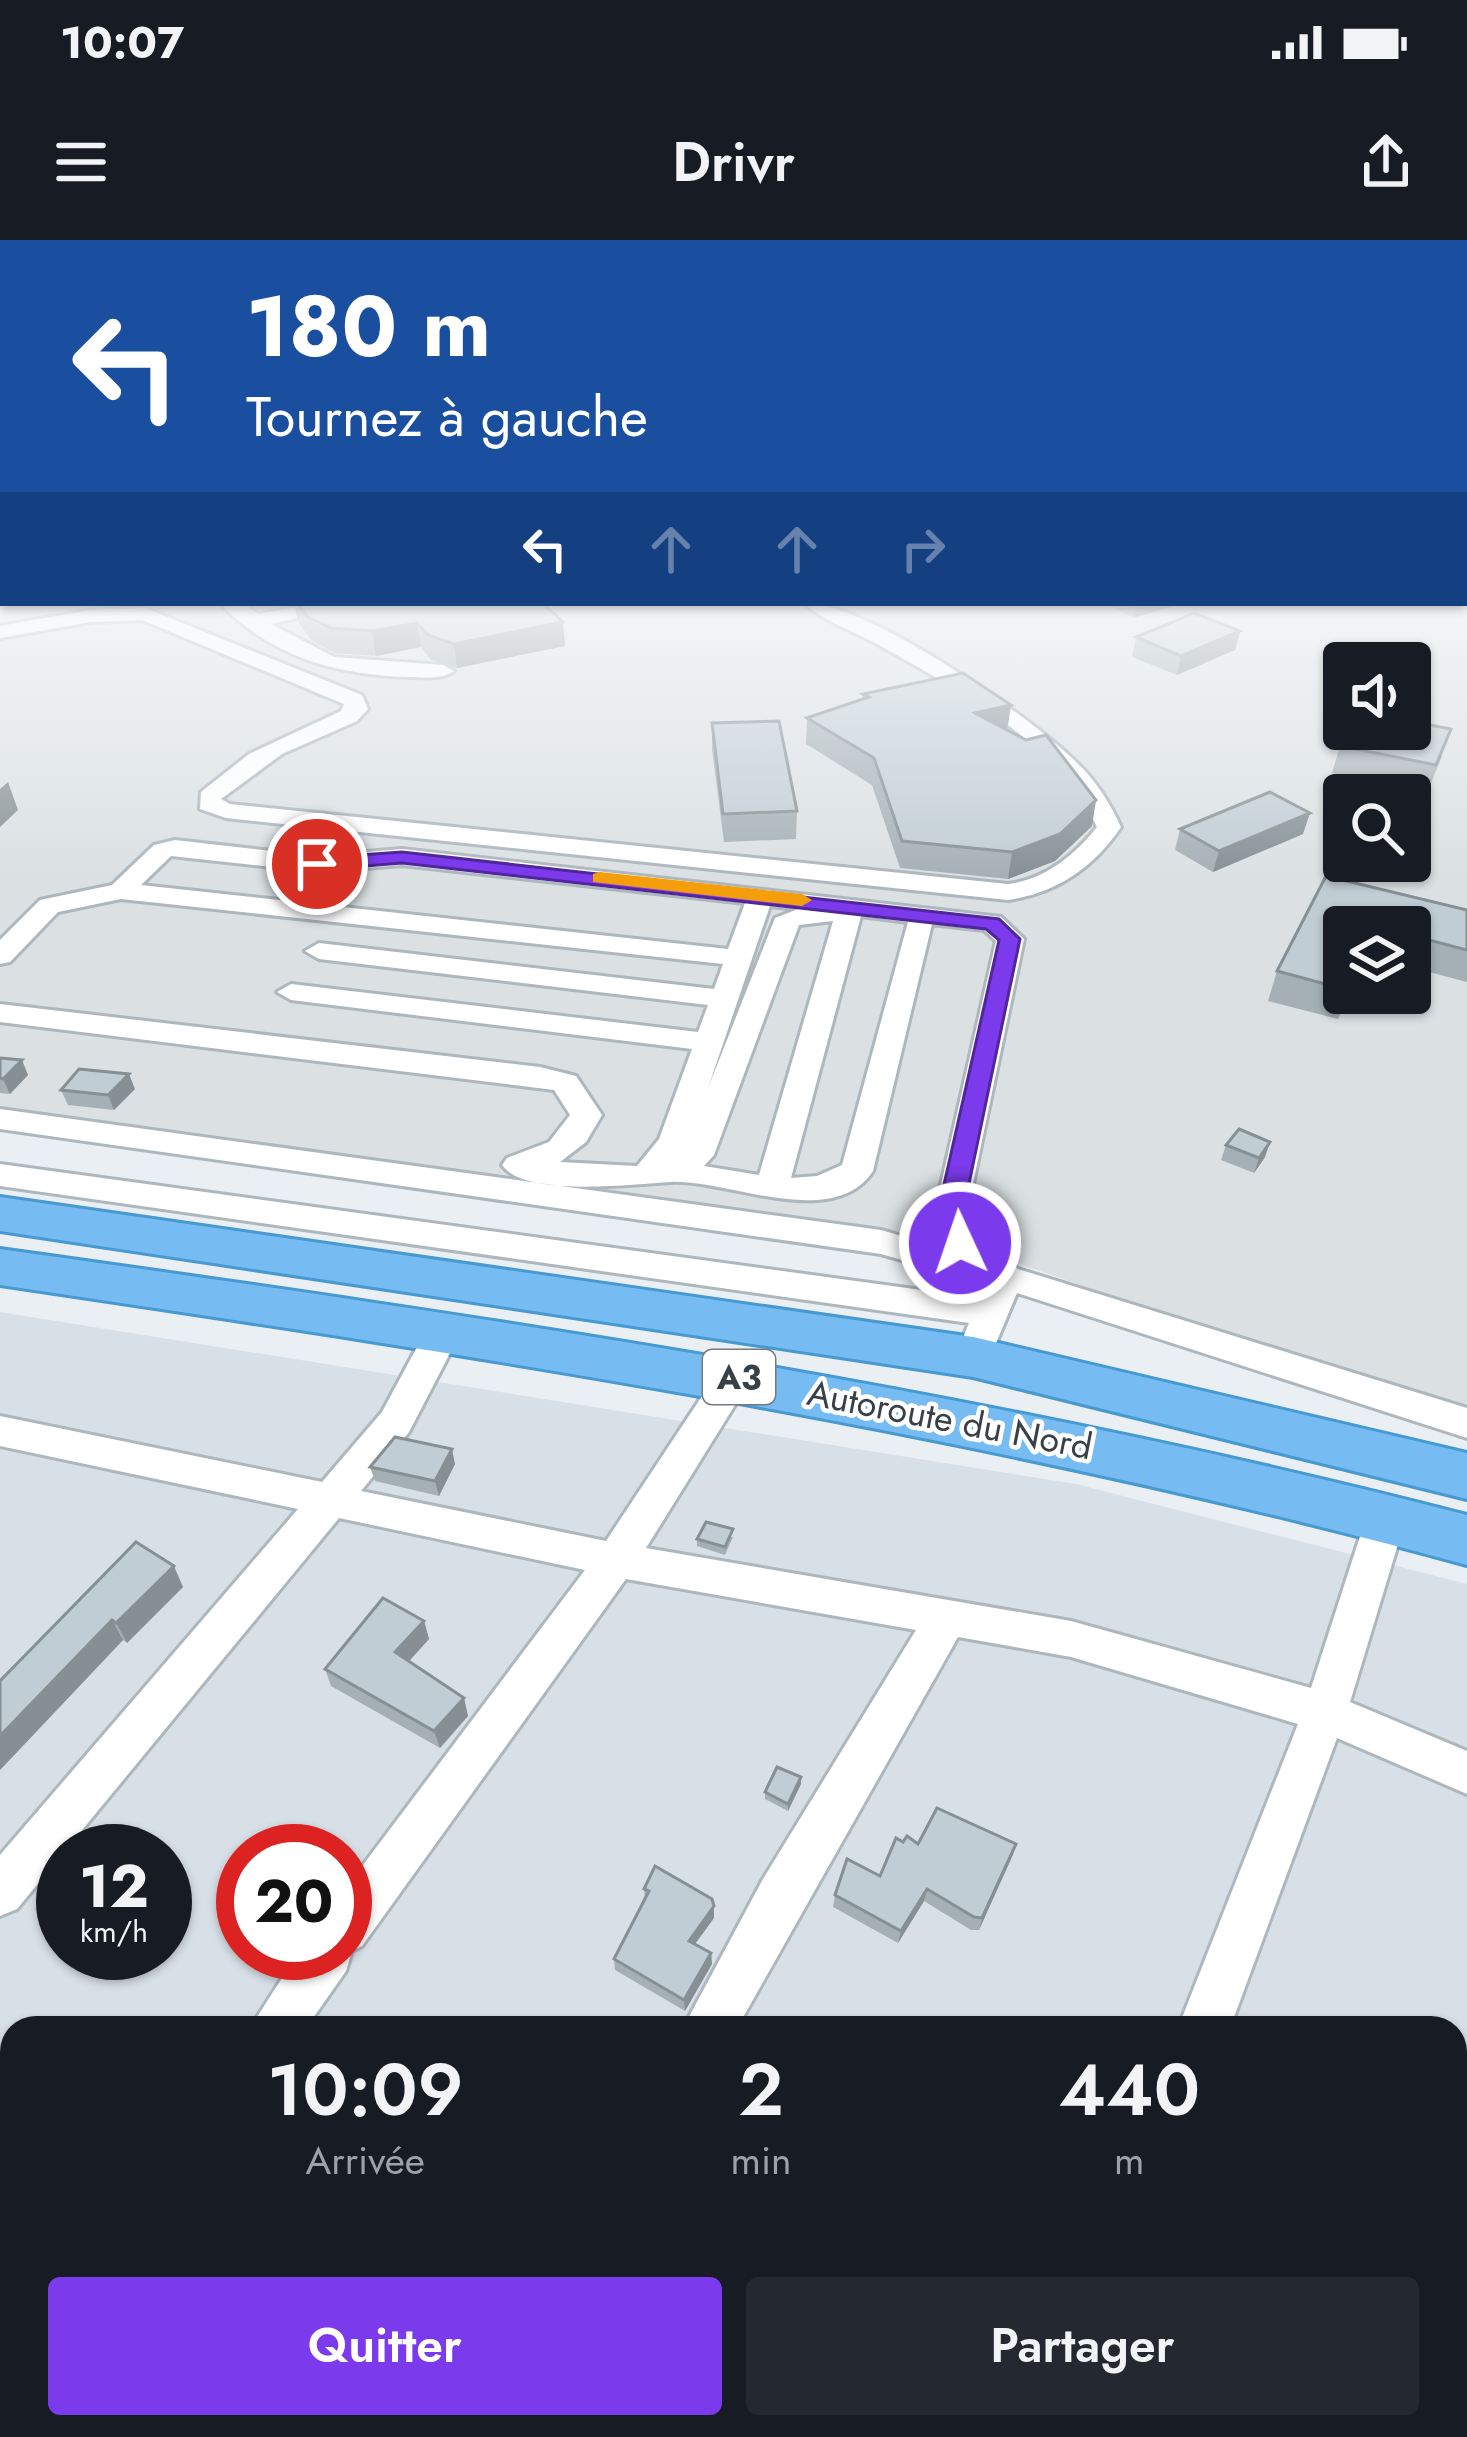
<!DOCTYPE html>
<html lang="fr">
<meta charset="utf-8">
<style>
:root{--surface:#171b24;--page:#242831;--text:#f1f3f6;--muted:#9ea1a6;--accent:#7c3aed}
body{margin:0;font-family:Jost,sans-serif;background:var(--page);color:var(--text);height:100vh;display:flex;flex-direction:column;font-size:45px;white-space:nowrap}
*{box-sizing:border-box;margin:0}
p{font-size:39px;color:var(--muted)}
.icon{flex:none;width:66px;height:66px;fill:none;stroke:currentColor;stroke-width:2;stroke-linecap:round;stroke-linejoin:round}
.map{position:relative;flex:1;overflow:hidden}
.side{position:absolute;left:0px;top:1776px;width:1467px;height:423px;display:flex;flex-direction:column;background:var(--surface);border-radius:36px 36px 0 0;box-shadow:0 3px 9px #0004}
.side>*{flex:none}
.hud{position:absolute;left:0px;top:0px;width:1467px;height:366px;box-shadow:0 3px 9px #0004;background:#1a4fa0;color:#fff;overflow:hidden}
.fabs{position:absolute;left:1323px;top:402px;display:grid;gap:24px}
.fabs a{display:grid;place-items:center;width:108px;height:108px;border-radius:12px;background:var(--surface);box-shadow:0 3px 9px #0004;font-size:60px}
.speed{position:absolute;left:36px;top:1584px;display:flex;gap:24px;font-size:60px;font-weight:700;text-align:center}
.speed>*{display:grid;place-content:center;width:156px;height:156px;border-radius:50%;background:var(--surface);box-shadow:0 3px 9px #0004;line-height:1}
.speed small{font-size:30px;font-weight:400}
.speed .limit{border:18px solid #d22;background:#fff;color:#111}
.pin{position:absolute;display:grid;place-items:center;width:102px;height:102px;color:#fff;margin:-51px;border:6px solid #fff;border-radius:50%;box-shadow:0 3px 12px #0007}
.me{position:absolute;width:132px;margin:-66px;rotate:357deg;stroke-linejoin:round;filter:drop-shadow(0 0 9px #0008)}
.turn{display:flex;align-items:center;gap:42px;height:252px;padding:0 48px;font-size:54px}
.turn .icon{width:156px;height:156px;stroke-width:2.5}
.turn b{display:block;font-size:84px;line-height:102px}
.lanes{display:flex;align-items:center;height:114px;padding:0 48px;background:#0003;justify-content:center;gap:60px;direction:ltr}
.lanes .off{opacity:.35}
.eta{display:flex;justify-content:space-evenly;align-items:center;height:204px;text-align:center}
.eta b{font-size:72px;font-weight:600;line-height:84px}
.action{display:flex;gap:24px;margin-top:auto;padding:24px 48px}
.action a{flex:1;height:138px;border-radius:12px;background:var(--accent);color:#fff;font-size:48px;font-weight:600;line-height:138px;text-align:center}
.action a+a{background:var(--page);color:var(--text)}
.status{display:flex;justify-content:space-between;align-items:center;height:84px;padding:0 60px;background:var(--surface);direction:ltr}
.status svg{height:33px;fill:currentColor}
header{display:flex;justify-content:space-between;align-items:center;height:156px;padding:0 48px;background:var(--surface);font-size:54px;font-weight:600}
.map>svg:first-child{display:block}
.residential{fill:#d8e0e7;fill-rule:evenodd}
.industrial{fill:#dbe1e3;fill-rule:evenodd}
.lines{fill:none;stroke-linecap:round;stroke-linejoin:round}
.minor-casing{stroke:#adb7be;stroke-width:6}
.highway-casing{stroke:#4699d1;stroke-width:6}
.minor{fill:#fff;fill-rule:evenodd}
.highway{fill:#76bcf2;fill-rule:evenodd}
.wall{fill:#a5b0b6}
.shaded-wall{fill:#869094}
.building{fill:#c0cdd4;stroke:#869094;stroke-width:3}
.route{fill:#7c3aed;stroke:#51269a;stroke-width:3}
.slow{fill:#f59e0b}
.labels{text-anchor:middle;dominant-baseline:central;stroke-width:9;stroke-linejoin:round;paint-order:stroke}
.shield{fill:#fff;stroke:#747a7e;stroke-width:3}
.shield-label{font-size:33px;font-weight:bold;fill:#384147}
.street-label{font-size:36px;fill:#384147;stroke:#fff}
</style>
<div class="status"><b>10:07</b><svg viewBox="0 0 49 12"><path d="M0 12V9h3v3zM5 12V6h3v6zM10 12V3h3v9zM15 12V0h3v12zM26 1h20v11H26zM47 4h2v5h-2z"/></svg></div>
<header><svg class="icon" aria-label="menu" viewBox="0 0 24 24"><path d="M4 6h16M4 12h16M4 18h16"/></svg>Drivr<svg class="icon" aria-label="share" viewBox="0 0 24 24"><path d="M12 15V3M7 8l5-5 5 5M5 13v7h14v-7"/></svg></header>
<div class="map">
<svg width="1467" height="2197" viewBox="0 0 1467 2197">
<rect width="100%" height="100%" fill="#eaeff4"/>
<path class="residential" d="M0 1072 1076 1244 1467 1344V2197H0ZM63 1611H165V1713H63ZM243 1611H345V1713H243ZM12 1788H1455V2187H12Z"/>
<path class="industrial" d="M0 332 3 363H1464L1467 332V1180L943 997 0 872ZM1344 423H1410V489H1344ZM1344 555H1410V621H1344ZM1344 687H1410V753H1344Z"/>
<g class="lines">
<g class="minor-casing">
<g id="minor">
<path d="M220 363H243L258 374 322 363H365L271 384 334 417 443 425 454 431C442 440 424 437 409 437 337 435 271 417 220 363Z"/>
<path d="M804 363C868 363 1025 473 1073 519 1095 539 1109 561 1121 587 1094 627 1057 653 1008 660L226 578 200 569 201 552 249 514 341 471 344 464 142 380 91 382 0 398V386L91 370 145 368 362 455 368 469 357 481 282 514 221 559 230 564 1008 644C1044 640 1075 615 1097 587 1058 502 955 448 877 404 854 391 823 381 804 363Z"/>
<path d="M175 600 317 616 402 609 1001 677 1024 699 970 958 976 998 1018 1029 1467 1168V1198L1017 1053 986 1127H960L955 1117 969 1083 0 946V924L980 1058 986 1044 881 1014 0 889V869L881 990 946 1009 938 958 996 701 984 690 932 684 873 931C833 992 724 938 670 942 634 944 525 958 502 925L507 918 549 902 570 875 554 850 0 782V764L540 827 576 836 602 875 586 902 560 922 637 926 659 899 692 809 291 760 277 752 291 744 698 792 708 765 319 719 305 711 319 703 714 749 723 724 121 659 58 672 10 722 0 724V700L40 660 112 645 154 605ZM171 616 317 632 402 625 745 663 728 709 141 645ZM770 666 798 669 775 678 708 848ZM861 676 908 682 842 925 817 936 791 938ZM833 681 759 935 704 926 714 915 799 685Z"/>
<polygon points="443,1079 456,1083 461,1092 409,1192 361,1251 606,1301 722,1126 748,1126 753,1136 646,1308 1071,1381 1311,1448 1366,1278 1372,1267 1386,1262 1400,1267 1406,1278 1350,1462 1467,1511 1467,1554 1337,1498 1230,1788 1178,1788 1298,1484 1071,1417 958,1397 737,1788 683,1788 763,1639 916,1390 626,1339 362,1706 352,1711 346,1731 306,1788 250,1788 298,1713 345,1713 345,1649 585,1330 339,1278 17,1669 0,1676 0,1615 298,1269 0,1206 0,1176 322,1242 382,1172 430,1083"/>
<polygon points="0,2078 12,2083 12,2187 30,2187 23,2197 0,2197"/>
<polygon points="71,2187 140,2187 144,2197 75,2197"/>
<polygon points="1036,2187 1096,2187 1093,2197 1033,2197"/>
</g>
</g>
<g class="highway-casing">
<g id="highway">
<polygon points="0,957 973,1097 1467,1213 1467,1259 973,1137 0,991"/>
<path d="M0 1009C494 1078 984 1150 1467 1275V1325C985 1193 494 1118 0 1045Z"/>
</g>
</g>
<use href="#minor" class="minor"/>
<use href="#highway" class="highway"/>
</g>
<g class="wall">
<polygon points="294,363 548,363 544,364 563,382 565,406 457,428 431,420 421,407 376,416 335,413 312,401 298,382"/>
<polygon points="1105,363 1184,363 1133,378"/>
<polygon points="1240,391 1235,410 1177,435 1132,417 1136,397"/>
<polygon points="863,454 1011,465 1007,490 1092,586 1055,621 1008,639 900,628 872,545 806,504 807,478 863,459"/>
<polygon points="712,483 797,571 796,599 724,602 712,509"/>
<polygon points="1340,506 1442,516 1427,553 1332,533"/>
<polygon points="1180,589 1303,594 1213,632 1175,610"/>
<polygon points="1326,636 1467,670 1467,742 1410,727 1410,687 1344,687 1344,753 1350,753 1338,779 1268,761 1277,731"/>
<polygon points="0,818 28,835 10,854 0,853"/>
<polygon points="135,849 114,870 68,865 61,850"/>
<polygon points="1226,905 1265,917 1254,933 1221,920"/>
<polygon points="455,1224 439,1256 375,1241 370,1227"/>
<polygon points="733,1297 725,1315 697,1306 697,1299"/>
<polygon points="136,1302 183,1347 127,1403 123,1400 0,1530"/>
<polygon points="424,1381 429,1399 409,1421 464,1458 468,1476 440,1508 331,1446 325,1429"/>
<polygon points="801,1544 788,1571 765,1559 765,1552"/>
<polygon points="903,1602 1016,1604 979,1690 971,1690 924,1661 898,1703 833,1667 835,1655 880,1636"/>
<polygon points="644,1649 714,1678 695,1704 711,1713 712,1724 685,1771 615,1730 614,1719 645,1659"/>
</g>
<g class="shaded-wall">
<polygon points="1136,363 1184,363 1133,378"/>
<polygon points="563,382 565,406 457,428 454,404"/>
<polygon points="417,383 421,407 376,416 372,391"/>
<polygon points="1240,391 1235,410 1177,435 1181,416"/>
<polygon points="1011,465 1007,490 975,473"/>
<polygon points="8,542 18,570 0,587 0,549"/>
<polygon points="1096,560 1092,586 1055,621 1008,639 1012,612"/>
<polygon points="1310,573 1303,594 1213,632 1219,611"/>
<polygon points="22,820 28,835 10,854 3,839"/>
<polygon points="129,834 135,849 114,870 108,855"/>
<polygon points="1270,902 1265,917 1254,933 1259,918"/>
<polygon points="452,1209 455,1224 439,1256 435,1241"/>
<polygon points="174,1326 183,1347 127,1403 116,1383"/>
<polygon points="112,1380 123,1400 0,1530 0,1496"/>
<polygon points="424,1381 429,1399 401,1430 395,1412"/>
<polygon points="464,1458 468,1476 440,1508 434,1491"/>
<polygon points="801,1537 801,1544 788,1571 788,1564"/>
<polygon points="1016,1604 1012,1617 979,1690 982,1678"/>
<polygon points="927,1649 924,1661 898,1703 901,1691"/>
<polygon points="714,1666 714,1678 689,1712 689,1701"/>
<polygon points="711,1713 712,1724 685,1771 684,1760"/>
</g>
<g class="building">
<polygon points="297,363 543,363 563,382 454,404 428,395 417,383 372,391 331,388 308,377"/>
<polygon points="1194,373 1240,391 1181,416 1136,397"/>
<polygon points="963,433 1011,465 975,473 1026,500 1046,495 1096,560 1060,594 1012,612 902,601 874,518 807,478 869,457 863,454"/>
<polygon points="779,481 797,571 723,574 712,483"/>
<polygon points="1410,481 1451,489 1436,525 1340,506 1348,489 1410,489"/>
<polygon points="1270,552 1310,573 1219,611 1180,589"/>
<polygon points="1326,636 1467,670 1467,710 1410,695 1410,687 1344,687 1344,749 1277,731"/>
<polygon points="0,818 22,820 3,839 0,838"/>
<polygon points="79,829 129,834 108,855 61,850"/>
<polygon points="1239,889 1270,902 1259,918 1226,905"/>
<polygon points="395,1197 452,1209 435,1241 370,1227"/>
<polygon points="706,1282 733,1289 725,1307 697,1299"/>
<polygon points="136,1302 174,1326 116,1383 112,1380 0,1496 0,1441"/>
<polygon points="383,1358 424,1381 395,1412 464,1458 434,1491 325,1429"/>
<polygon points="777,1527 801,1537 788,1564 765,1552"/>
<polygon points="937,1568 1016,1604 982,1678 974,1677 927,1649 901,1691 835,1655 847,1619 880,1636 896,1598 903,1602 907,1596 918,1604"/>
<polygon points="655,1626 712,1659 714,1666 689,1701 711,1713 684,1760 614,1719 649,1651 644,1649"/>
</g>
<linearGradient id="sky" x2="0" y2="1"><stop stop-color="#a9b5d0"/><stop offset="0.52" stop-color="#f6f8fa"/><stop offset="1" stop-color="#f6f8fa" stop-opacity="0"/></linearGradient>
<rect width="1467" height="639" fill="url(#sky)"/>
<polygon class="route" points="402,612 999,679 1020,699 966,958 969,1009 960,1011 947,1003 941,958 999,700 986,689 402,623 317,630 307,624 317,618"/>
<polygon class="slow" points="600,632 802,654 812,660 802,666 593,642 593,634"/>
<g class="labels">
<rect class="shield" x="703" y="1110" width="72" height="54" rx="9"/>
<g class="shield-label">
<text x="739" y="1137">A3</text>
</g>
<g class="street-label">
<text transform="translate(950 1179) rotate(11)">Autoroute du Nord</text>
</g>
</g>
</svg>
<div class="fabs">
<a><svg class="icon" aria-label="sound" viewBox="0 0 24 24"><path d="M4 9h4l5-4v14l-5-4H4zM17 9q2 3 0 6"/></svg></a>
<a><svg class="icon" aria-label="search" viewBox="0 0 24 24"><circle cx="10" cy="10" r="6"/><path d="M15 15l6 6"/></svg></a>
<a><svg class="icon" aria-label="layers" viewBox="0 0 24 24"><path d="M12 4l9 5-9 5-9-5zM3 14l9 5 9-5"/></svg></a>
</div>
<div class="speed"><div>12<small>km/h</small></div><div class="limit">20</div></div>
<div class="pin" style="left:317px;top:624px;background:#d93025"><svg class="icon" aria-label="arrive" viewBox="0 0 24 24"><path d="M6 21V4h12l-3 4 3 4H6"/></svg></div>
<svg class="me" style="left:960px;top:1003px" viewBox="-20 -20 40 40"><circle r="17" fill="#7c3aed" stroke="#fff" stroke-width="3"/><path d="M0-11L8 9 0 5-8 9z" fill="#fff"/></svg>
<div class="hud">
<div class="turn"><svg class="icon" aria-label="left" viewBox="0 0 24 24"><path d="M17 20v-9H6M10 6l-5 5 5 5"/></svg><div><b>180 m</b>Tournez à gauche</div></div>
<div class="lanes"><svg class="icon" aria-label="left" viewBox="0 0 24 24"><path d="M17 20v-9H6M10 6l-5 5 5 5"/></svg><svg class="icon off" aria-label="ahead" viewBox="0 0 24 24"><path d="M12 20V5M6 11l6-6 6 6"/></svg><svg class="icon off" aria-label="ahead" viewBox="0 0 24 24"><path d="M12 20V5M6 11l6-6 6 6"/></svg><svg class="icon off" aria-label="right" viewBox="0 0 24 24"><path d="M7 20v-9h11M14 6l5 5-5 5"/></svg></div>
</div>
<section class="side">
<div class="eta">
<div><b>10:09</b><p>Arrivée</p></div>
<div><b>2</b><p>min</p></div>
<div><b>440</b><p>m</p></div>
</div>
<div class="action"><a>Quitter</a><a>Partager</a></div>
</section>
</div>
